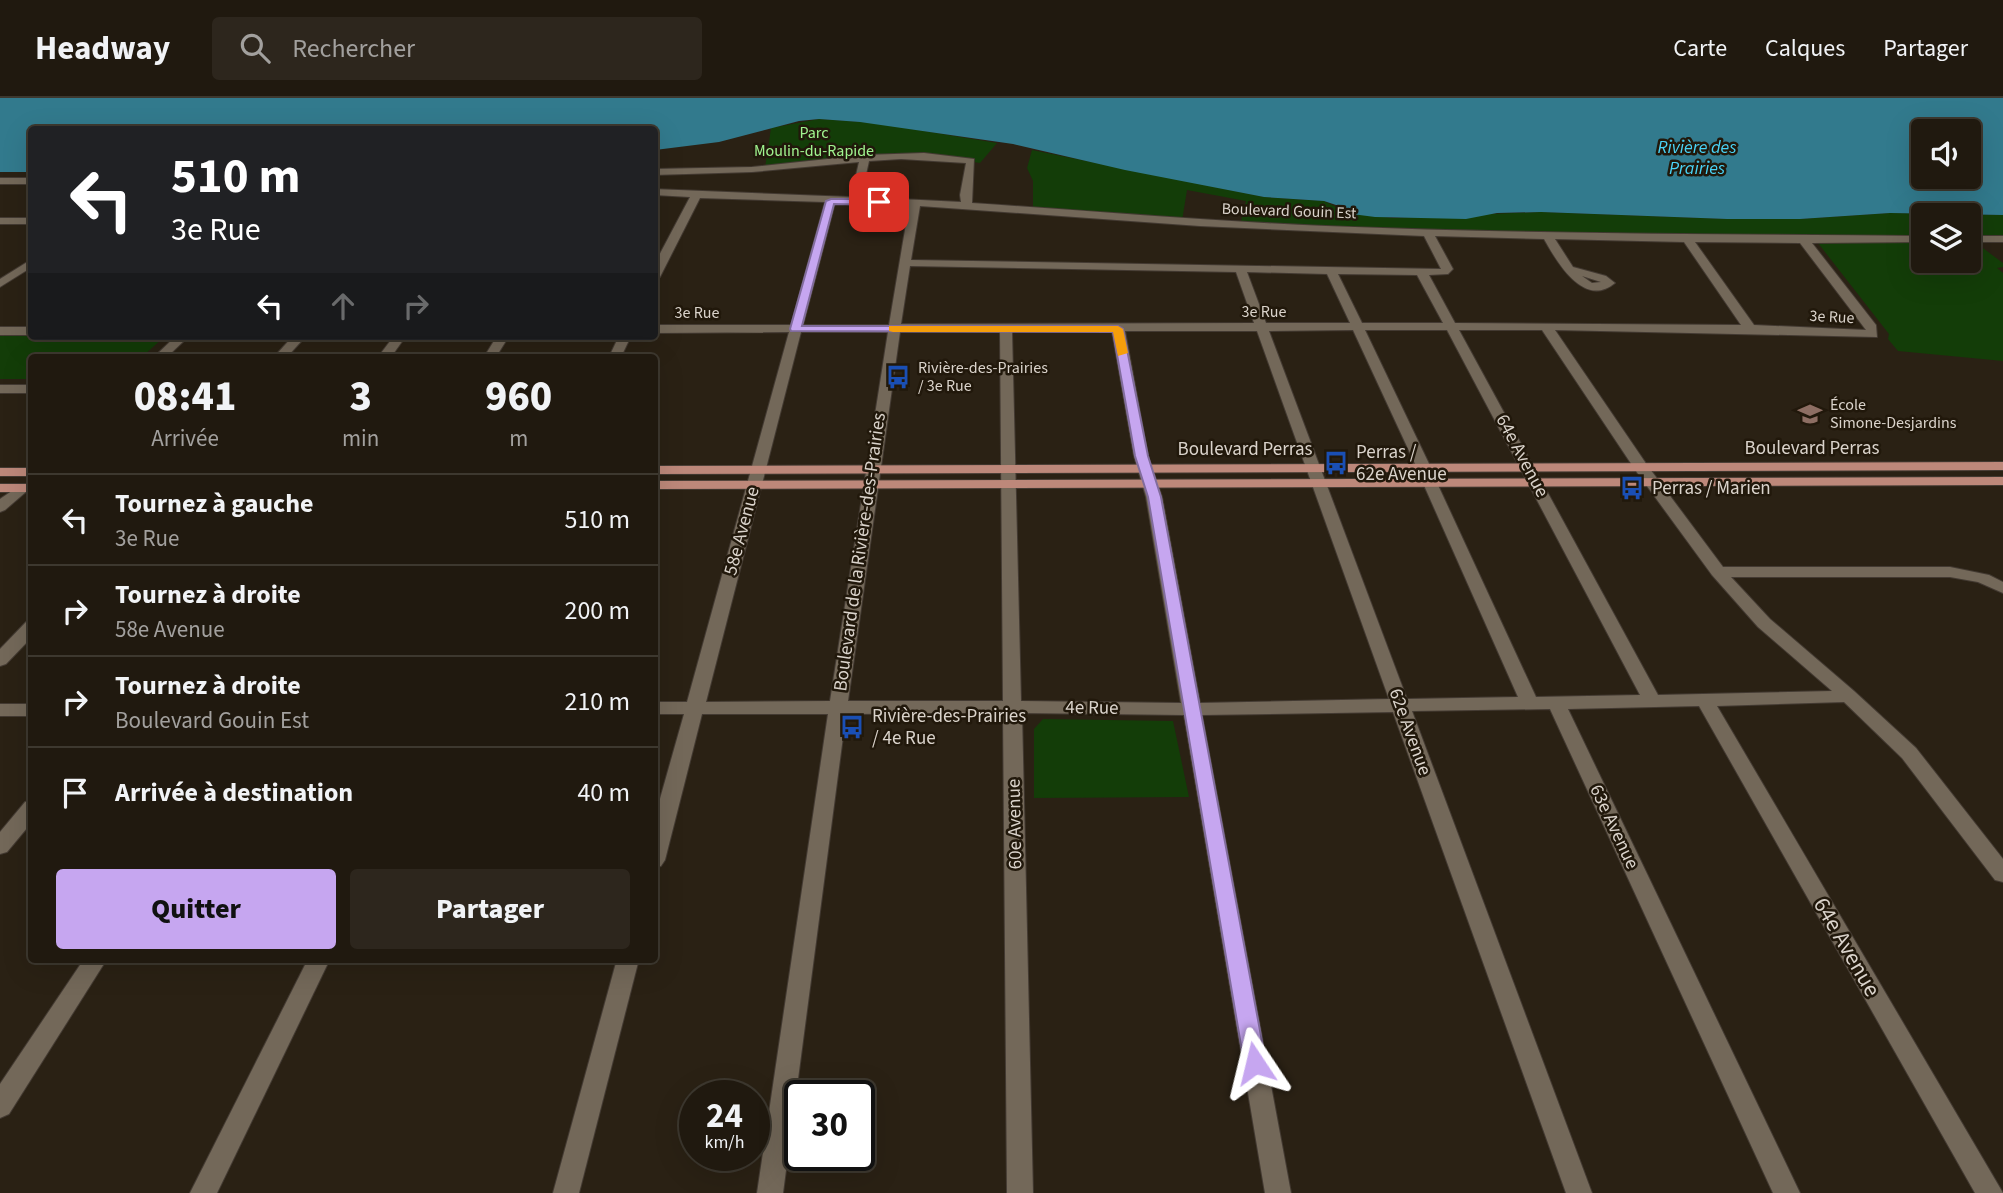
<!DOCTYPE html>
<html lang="fr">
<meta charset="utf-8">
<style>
:root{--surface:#20190f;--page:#2d261d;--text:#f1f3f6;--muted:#a2a09e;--line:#3d382f;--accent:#c6a6f0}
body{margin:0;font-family:"Source Sans 3",sans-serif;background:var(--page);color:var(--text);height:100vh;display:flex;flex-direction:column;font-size:26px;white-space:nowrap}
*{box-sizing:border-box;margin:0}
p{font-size:23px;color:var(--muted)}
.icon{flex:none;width:38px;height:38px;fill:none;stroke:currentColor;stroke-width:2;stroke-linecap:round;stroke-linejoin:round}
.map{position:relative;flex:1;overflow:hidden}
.details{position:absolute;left:28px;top:256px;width:630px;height:609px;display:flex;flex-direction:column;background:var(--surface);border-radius:7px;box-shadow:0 7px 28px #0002,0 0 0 2px var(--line)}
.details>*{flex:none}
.banner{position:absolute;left:28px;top:28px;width:630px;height:214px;border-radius:7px;box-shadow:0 7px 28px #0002,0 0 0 2px var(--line);background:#202124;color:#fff;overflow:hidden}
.buttons{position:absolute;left:1911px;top:21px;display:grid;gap:14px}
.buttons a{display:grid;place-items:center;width:70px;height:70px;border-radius:7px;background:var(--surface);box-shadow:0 7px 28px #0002,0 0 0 2px var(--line);font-size:35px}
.speed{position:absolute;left:679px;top:982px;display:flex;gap:14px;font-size:35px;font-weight:700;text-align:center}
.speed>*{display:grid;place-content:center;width:91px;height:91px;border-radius:50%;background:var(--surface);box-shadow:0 7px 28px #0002,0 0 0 2px var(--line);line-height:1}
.speed small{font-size:18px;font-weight:400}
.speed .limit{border:4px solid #111;border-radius:10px;background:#fff;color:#111}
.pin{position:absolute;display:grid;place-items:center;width:60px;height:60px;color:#fff;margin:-30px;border-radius:14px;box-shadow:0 4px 10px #0006}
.me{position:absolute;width:77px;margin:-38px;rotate:350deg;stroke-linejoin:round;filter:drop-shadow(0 0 5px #0008)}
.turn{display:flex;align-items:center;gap:24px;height:147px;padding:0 28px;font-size:32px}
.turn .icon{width:91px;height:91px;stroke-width:2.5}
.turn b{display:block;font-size:49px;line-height:60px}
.lanes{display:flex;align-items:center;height:66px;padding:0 28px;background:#0003;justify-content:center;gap:35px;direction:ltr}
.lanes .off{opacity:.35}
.eta{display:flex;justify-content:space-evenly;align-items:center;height:119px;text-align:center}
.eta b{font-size:42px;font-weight:800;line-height:49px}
.primary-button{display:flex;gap:14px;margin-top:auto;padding:14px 28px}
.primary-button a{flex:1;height:80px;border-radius:7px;background:var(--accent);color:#111;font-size:28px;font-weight:800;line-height:80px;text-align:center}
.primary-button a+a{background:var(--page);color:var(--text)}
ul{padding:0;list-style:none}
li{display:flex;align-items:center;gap:21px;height:91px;padding:0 28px;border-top:2px solid var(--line)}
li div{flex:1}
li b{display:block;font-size:26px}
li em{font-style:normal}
header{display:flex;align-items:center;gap:42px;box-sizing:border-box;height:98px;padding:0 35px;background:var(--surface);border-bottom:2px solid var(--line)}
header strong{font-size:33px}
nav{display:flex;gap:38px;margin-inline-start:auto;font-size:24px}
.search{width:490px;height:63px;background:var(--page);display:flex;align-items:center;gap:18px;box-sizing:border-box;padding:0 24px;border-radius:7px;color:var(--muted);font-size:26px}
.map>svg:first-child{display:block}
.green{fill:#133d08}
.water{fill:#327a8d;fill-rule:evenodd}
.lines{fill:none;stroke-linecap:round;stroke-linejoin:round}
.minor-casing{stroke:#433a32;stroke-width:2}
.major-casing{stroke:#433a32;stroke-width:2}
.minor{fill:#736859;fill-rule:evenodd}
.major{fill:#bd887a;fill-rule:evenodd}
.route{fill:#c6a6f0;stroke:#816c9c;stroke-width:2}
.slow{fill:#f59e0b}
.labels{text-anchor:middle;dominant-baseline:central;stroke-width:5;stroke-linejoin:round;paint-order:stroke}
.far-park-label{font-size:16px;fill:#a0f48f;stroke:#21180b}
.far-street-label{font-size:16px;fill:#dad3cb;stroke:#21180b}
.far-poi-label{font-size:16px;fill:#dad3cb;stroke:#21180b;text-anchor:start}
.far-water-label{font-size:18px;font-style:italic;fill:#4ad4f7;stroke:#21180b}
.street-label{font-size:19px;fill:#dad3cb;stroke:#21180b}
.poi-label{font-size:19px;fill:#dad3cb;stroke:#21180b;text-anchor:start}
.near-street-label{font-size:23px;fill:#dad3cb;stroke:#21180b}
</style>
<header>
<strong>Headway</strong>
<div class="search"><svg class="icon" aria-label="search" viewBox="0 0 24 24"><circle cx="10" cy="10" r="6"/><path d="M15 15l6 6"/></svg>Rechercher</div>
<nav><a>Carte</a><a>Calques</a><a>Partager</a></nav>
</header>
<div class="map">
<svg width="2003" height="1095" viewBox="0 0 2003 1095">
<rect width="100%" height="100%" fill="#2a2114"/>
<g class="green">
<polygon points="819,21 875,25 997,45 980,65 927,57 765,70 771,30"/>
<polygon points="1032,52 1264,99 1324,103 1349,115 1393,120 1541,114 1727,121 1800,121 1890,115 2003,117 2003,141 1969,141 1969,117 1923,117 1923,141 1687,140 1240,127 1246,103 1187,92 1182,123 1033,114 1033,83 1027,70"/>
<polygon points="1818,145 1923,145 1923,163 1969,163 1969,145 1976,145 2003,165 2003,169 1997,170 2003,175 2003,263 1898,253 1888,241 1889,236"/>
<polygon points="0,236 31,236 32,238 165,238 142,259 32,259 31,281 0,281"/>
<polygon points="1043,621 1173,623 1189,699 1034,700 1034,631"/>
</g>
<path class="water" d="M0 0H2003V117L1890 115 1800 121H1727L1541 114 1497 115 1466 121 1375 119 1344 115 1339 108 1324 103 1264 99 1125 72 1013 46 860 24 819 21 799 23 719 44 655 52 654 32H32L31 74H0ZM1923 33H1969V79H1923Z"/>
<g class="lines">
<g class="minor-casing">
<g id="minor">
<path d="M924 55 974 61 972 105C1090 113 1207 123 1326 128 1525 136 1723 136 1923 138V144L1812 145 1876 227 1877 239 1555 232 1647 367 1723 469H1950L1989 477 2003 484V495L1978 484 1950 479H1731L1770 521 1854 593 1916 650 2003 761V784L1995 782 1902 660 1844 604 1717 608 2003 1095H1975L1699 608 1568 611 1800 1095H1773L1550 611 1412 613 1592 1095H1566L1393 614 1202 617 1291 1095H1265L1184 617 1022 615 1033 1095H1007L1003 615 846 616 783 1095H757L828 616H702L665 762 661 768 654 770V722L684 616H654V604H687L789 234 654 235V227H791L825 104 700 100 660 179 654 182V167L690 99 654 97V91L851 99 859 64 752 74 654 77V71L752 69 865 57ZM901 61 966 65 960 97 961 104 861 99 869 63ZM835 105 909 108 889 227H803ZM920 108 1200 128 1424 138 1441 171 911 162ZM1435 138 1544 141C1557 164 1584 211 1615 185L1606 178 1573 169 1555 141 1684 144 1741 227 1455 225 1429 177 1448 176 1453 171ZM1695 144 1800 145 1866 232 1754 227ZM910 168 1236 174 1254 225 901 226ZM1247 174 1327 176 1350 225H1266ZM1338 176 1417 177 1443 225H1362ZM1582 178 1601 184 1592 185ZM1353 232 1417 370 1424 374 1431 370 1365 232H1447L1640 597 1536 599 1437 385 1430 381 1423 385 1518 599 1407 601 1269 233ZM1459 232H1542L1636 373 1712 477 1758 529 1832 593 1658 597ZM1012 233H1112L1134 358 1146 399 1181 605 1021 603ZM1125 233H1257L1389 601 1200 605 1162 399 1148 358ZM801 234H888L830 603 706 604ZM900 234H1000L1003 603H848Z"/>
<rect x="0" y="80" width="32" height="6"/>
<rect x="0" y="120" width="32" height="6"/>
<rect x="1969" y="138" width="34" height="6"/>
<polygon points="32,161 32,169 0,189 0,181"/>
<rect x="0" y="229" width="32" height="8"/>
<polygon points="176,238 189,238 167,259 154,259"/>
<polygon points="293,238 306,238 287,259 274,259"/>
<polygon points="394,238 406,238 391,259 378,259"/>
<polygon points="497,238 509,238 496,259 484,259"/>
<polygon points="619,238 631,238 621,259 609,259"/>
<rect x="0" y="287" width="32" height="8"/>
<polygon points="22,386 27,387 29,390 27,393 5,412 0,414 0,401"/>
<polygon points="32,523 32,539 6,566 0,568 0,551 26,524"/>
<rect x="0" y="606" width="32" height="12"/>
<polygon points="32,702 32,724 7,754 0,756 0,734 25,704"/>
<polygon points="84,861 107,861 9,1016 0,1020 0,986"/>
<polygon points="308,861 330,861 217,1095 190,1095"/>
<polygon points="617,861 639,861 579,1095 553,1095"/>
</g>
</g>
<g class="major-casing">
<g id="major">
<polygon points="2003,364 2003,372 654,376 654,368"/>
<rect x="0" y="370" width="32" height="8"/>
<polygon points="2003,379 2003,387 654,391 654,383"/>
<rect x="0" y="386" width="32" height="8"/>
</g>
</g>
<use href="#minor" class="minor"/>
<use href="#major" class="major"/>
</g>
<polygon class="route" points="831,101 879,101 884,104 879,107 834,106 802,228 1118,228 1123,231 1148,358 1161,399 1266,965 1263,972 1255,975 1247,972 1244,965 1148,399 1135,358 1113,234 791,233 790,231 826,103"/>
<polygon class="slow" points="889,228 1118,228 1123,231 1128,255 1118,258 1113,234 893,234 889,233"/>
<defs>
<g id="bus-bare" transform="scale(1.89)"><path d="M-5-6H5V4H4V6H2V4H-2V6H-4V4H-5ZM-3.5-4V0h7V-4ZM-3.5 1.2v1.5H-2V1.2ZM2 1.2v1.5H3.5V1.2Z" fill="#1a4fb4" stroke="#21180b" stroke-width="2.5" paint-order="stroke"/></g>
<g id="school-bare" transform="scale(1.89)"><path d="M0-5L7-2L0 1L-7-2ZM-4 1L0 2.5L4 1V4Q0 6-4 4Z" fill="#8d6e63" stroke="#21180b" stroke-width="2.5" paint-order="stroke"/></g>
</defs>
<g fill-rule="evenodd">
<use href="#bus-bare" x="898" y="279"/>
<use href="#school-bare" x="1810" y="316"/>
<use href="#bus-bare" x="1336" y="365"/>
<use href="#bus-bare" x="1632" y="390"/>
<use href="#bus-bare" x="852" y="629"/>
</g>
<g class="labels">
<g class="far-park-label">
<text x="814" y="35">Parc<tspan x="814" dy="18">Moulin-du-Rapide</tspan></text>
</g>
<g class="far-street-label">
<text transform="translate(1289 113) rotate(2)">Boulevard Gouin Est</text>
<text x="1264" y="214">3e Rue</text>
<text x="697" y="215">3e Rue</text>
<text transform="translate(1832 219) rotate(3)">3e Rue</text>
</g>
<g class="far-poi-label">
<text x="918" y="270">Rivière-des-Prairies<tspan x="918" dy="18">/ 3e Rue</tspan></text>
<text x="1830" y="307">École<tspan x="1830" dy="18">Simone-Desjardins</tspan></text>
</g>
<g class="far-water-label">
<text x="1697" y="49">Rivière des<tspan x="1697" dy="21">Prairies</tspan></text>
</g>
<g class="street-label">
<text x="1812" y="350">Boulevard Perras</text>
<text x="1245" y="351">Boulevard Perras</text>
<text transform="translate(1522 358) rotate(62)">64e Avenue</text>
<text transform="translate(742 433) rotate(-75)">58e Avenue</text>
<text transform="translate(860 454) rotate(-82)">Boulevard de la Rivière-des-Prairies</text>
<text transform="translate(1092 610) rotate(1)">4e Rue</text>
<text transform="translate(1410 634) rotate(70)">62e Avenue</text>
<text transform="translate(1015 726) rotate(-91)">60e Avenue</text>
<text transform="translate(1614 729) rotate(65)">63e Avenue</text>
</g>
<g class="poi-label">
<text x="1356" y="354">Perras /<tspan x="1356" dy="22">62e Avenue</tspan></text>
<text x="1652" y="390">Perras / Marien</text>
<text x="872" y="618">Rivière-des-Prairies<tspan x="872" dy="22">/ 4e Rue</tspan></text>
</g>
<g class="near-street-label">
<text transform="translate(1847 849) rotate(60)">64e Avenue</text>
</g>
</g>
</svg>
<div class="buttons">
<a><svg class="icon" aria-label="sound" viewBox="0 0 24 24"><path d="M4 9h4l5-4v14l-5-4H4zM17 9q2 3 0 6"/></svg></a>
<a><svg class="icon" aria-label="layers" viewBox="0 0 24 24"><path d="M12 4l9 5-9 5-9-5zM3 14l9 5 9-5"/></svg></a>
</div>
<div class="speed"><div>24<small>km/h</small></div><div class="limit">30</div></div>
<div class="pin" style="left:879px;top:104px;background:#d93025"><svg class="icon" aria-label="arrive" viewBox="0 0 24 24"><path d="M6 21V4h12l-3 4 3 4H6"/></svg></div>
<svg class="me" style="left:1255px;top:965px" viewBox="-20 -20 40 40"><path d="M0-17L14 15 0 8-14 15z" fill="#c6a6f0" stroke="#fff" stroke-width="4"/></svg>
<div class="banner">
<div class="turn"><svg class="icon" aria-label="left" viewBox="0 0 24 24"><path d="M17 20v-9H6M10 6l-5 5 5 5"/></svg><div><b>510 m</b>3e Rue</div></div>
<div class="lanes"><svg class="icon" aria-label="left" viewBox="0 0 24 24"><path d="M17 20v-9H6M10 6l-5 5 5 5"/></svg><svg class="icon off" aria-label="ahead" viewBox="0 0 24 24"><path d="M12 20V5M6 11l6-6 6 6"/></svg><svg class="icon off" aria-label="right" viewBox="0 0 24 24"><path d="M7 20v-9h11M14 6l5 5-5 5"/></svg></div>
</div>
<section class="details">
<div class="eta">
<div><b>08:41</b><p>Arrivée</p></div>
<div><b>3</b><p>min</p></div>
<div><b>960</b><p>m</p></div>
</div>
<ul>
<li><svg class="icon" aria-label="left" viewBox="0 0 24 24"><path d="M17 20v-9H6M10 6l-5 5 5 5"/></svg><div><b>Tournez à gauche</b><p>3e Rue</p></div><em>510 m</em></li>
<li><svg class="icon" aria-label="right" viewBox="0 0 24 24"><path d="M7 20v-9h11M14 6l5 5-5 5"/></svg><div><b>Tournez à droite</b><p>58e Avenue</p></div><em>200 m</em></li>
<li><svg class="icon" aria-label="right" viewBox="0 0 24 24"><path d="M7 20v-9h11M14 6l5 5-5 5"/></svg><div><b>Tournez à droite</b><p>Boulevard Gouin Est</p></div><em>210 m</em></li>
<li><svg class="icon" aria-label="arrive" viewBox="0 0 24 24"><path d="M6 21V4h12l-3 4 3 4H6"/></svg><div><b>Arrivée à destination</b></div><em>40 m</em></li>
</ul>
<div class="primary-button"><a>Quitter</a><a>Partager</a></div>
</section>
</div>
